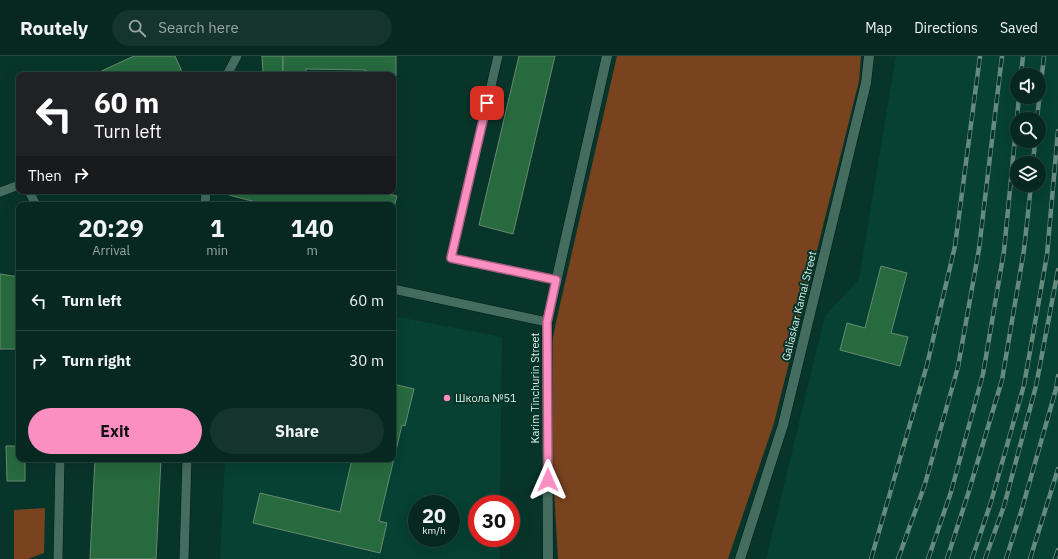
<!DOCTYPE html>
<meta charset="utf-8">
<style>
:root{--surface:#062820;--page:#14342d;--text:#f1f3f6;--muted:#98a6a5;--line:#27443e;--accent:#fc8fc2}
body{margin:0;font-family:"IBM Plex Sans",sans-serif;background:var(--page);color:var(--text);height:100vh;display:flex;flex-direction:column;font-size:15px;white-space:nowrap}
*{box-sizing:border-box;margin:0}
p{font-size:13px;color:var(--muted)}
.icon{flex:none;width:22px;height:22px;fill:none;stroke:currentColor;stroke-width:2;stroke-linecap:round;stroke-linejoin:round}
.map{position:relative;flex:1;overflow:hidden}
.sheet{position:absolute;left:16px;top:146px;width:380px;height:260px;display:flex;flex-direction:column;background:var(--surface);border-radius:8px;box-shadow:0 4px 16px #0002,0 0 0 1px var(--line)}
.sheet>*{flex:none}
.banner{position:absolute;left:16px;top:16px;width:380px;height:122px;border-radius:8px;box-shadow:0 4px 16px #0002,0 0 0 1px var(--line);background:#202124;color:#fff;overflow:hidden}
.controls{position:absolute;left:1010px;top:12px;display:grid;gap:8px}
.controls a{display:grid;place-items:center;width:36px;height:36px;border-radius:50%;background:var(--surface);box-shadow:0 4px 16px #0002,0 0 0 1px var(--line);font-size:20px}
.speed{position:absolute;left:408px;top:439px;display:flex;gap:8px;font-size:20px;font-weight:700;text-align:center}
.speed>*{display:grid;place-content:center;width:52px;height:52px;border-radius:50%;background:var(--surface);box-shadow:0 4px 16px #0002,0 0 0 1px var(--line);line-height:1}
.speed small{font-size:10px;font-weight:400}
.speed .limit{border:6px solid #d22;background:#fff;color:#111}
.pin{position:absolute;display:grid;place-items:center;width:34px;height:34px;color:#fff;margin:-17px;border-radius:8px;box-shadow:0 2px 6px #0006}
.me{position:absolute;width:44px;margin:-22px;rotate:0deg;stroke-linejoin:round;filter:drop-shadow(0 0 3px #0008)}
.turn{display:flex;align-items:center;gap:14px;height:84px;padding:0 12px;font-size:18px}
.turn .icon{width:52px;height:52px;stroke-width:2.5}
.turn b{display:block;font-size:28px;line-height:34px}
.then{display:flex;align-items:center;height:38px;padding:0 12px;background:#0003;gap:8px;font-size:15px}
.eta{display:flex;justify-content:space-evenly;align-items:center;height:68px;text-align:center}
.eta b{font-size:24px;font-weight:800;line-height:28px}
.action{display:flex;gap:8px;margin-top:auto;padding:8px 12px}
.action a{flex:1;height:46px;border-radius:24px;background:var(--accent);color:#111;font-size:16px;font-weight:800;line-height:46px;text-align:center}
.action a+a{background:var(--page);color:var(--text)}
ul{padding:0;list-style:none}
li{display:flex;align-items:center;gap:12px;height:60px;padding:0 12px;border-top:1px solid var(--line)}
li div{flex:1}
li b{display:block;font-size:15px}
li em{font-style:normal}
header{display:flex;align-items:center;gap:24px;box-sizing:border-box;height:56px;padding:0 20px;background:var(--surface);border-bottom:1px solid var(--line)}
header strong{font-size:19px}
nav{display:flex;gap:22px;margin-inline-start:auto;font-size:14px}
.search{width:280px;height:36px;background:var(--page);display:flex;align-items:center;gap:10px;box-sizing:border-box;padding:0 14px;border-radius:22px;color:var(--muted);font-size:15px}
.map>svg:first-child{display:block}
.built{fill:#064133;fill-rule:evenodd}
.green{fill:#794320}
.building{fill:#276a3e;stroke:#698970}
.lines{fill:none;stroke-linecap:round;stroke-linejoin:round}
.lane-casing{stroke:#001b13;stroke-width:10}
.street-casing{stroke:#001b13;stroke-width:11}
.secondary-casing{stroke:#001b13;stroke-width:11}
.lane{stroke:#446d60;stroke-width:9}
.street{stroke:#446d60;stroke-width:10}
.secondary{stroke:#446d60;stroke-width:10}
.rail-casing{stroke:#678a80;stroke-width:4.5}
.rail{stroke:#08352a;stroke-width:3;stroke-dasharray:9;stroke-linecap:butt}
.route-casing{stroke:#a45d7e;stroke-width:10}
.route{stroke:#fc8fc2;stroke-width:7}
.poi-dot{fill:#fc8fc2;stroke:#08352a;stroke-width:1.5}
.labels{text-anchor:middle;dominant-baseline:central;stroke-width:4;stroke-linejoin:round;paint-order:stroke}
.street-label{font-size:11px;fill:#daf0e8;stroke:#08352a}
.poi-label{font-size:11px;fill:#daf0e8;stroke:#08352a;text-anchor:start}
</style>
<header>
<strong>Routely</strong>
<div class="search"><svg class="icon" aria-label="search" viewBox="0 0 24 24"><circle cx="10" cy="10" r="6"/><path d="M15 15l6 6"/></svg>Search here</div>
<nav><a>Map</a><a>Directions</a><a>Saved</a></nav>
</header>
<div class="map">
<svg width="1058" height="503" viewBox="0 0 1058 503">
<rect width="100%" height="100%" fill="#08352a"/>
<g class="built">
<path d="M896 0H1058V503H766L825 260 859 223ZM1017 19H1039V41H1017ZM1017 63H1039V85H1017ZM1017 107H1039V129H1017Z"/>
<path d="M393 260 502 281 500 448H477V482H500V503H220L225 403H393ZM417 448H451V482H417Z"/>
</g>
<g class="green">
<polygon points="617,0 861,0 859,25 774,367 728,503 558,503 547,313 556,266"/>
<polygon points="45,452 44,497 28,503 14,503 14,454"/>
</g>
<g class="building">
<polygon points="134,0 175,0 183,18 93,19"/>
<polygon points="262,0 283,0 283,19 263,19"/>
<polygon points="283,0 396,0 396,20 393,20 393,19 366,19 366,14 306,13 306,18 283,18"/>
<polygon points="519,0 555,0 513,178 479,169"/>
<polygon points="230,135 377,135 397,140 393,155 393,149 267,149 229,139"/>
<polygon points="881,210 907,217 891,277 908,281 900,310 840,294 847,267 865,272"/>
<polygon points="0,218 19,221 19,293 0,293"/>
<polygon points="393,328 414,333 405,370 402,369 379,465 387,467 380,497 253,467 260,437 340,456 352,403 393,403"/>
<polygon points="6,390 19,390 19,403 25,403 25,425 7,425"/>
<polygon points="95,403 161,403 156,503 90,503"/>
</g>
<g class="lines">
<g class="lane-casing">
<g id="lane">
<polyline points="498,0 451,202 556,224"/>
<polyline points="227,19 237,0"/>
<polyline points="29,135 36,149"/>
<polyline points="0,136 19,129"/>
<polyline points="205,149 206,135"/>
<polyline points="393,233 547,266"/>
<polyline points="58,503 60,403"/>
<polyline points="184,503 187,403"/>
</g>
</g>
<g class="street-casing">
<polyline id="street" points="548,503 547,266 607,0"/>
</g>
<g class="secondary-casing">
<polyline id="secondary" points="740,503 783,369 866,27 869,0"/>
</g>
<use href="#lane" class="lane"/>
<use href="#street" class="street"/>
<use href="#secondary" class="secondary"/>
<g class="rail-casing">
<g id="rail">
<polyline points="1021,19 1023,0"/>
<polyline points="1037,63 1044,0"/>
<polyline points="1033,107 1035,85"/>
<polyline points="871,503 927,309 955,190 980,0"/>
<polyline points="898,503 925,428 958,311 979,193 1002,0"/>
<polyline points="928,503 951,436 983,318 1004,195 1019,41"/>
<polyline points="947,503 968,438 1002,324 1024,194 1031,129"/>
<polyline points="972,503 991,446 1024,329 1047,199 1058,75"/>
<polyline points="985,503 1004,450 1036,330 1058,214"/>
<polyline points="1006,503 1021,456 1056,333 1058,320"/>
<polyline points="1030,503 1058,413"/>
<polyline points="1055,503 1058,494"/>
</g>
</g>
<use href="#rail" class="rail"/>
</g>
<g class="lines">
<g class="route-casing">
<polyline id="route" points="487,47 451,202 556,224 547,266 548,424"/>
</g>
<use href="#route" class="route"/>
</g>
<circle class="poi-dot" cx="447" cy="342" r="4"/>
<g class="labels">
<g class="street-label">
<text transform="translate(799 250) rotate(-76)">Galiaskar Kamal Street</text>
<text transform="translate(535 332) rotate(-90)">Karim Tinchurin Street</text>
</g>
<g class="poi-label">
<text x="455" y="342">Школа №51</text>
</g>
</g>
</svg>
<div class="controls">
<a><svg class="icon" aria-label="sound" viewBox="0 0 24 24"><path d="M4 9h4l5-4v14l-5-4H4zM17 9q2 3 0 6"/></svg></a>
<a><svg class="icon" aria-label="search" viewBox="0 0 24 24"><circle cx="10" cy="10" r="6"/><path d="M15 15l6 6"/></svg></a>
<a><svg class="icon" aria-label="layers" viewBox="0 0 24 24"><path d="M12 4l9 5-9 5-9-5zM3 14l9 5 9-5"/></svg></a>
</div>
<div class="speed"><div>20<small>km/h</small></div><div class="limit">30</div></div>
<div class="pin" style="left:487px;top:47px;background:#d93025"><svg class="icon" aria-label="arrive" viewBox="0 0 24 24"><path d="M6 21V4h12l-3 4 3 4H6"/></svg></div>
<svg class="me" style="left:548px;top:424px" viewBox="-20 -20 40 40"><path d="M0-17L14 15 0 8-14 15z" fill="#fc8fc2" stroke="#fff" stroke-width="4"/></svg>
<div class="banner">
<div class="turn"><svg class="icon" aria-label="left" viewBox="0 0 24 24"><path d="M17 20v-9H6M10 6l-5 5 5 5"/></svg><div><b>60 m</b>Turn left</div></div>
<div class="then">Then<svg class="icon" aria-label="right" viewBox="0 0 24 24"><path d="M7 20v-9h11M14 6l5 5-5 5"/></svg></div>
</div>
<section class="sheet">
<div class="eta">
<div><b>20:29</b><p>Arrival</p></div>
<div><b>1</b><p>min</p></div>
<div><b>140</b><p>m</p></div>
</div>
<ul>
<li><svg class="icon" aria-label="left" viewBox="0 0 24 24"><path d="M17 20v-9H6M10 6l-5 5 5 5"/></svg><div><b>Turn left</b></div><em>60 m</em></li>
<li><svg class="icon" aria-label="right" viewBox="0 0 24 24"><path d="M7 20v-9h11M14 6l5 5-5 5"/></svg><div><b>Turn right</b></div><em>30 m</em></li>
</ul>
<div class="action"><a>Exit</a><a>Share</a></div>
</section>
</div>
